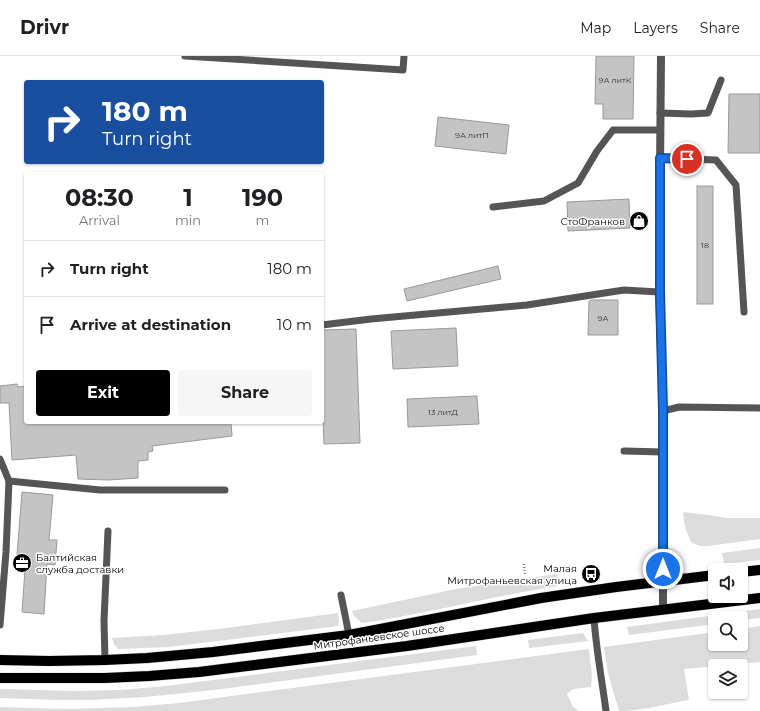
<!DOCTYPE html>
<meta charset="utf-8">
<style>
:root{--surface:#fff;--page:#f6f6f6;--text:#202124;--muted:#757577;--line:#e0e0e0;--accent:#000}
body{margin:0;font-family:Montserrat,sans-serif;background:var(--page);color:var(--text);height:100vh;display:flex;flex-direction:column;font-size:15px;white-space:nowrap}
*{box-sizing:border-box;margin:0}
p{font-size:13px;color:var(--muted)}
.icon{flex:none;width:22px;height:22px;fill:none;stroke:currentColor;stroke-width:2;stroke-linecap:round;stroke-linejoin:round}
.map{position:relative;flex:1;overflow:hidden}
.side{position:absolute;left:24px;top:116px;width:300px;height:252px;display:flex;flex-direction:column;background:var(--surface);border-radius:4px;box-shadow:0 1px 3px #0004}
.side>*{flex:none}
.top-card{position:absolute;left:24px;top:24px;width:300px;height:84px;border-radius:4px;box-shadow:0 1px 3px #0004;background:#1a4fa0;color:#fff;overflow:hidden}
.tools{position:absolute;left:708px;top:507px;display:grid;gap:8px}
.tools a{display:grid;place-items:center;width:40px;height:40px;border-radius:4px;background:var(--surface);box-shadow:0 1px 3px #0004;font-size:20px}
.pin{position:absolute;display:grid;place-items:center;width:34px;height:34px;color:#fff;margin:-17px;border:2px solid #fff;border-radius:50%;box-shadow:0 1px 4px #0007}
.me{position:absolute;width:44px;margin:-22px;rotate:0deg;stroke-linejoin:round;filter:drop-shadow(0 0 3px #0008)}
.turn{display:flex;align-items:center;gap:14px;height:84px;padding:0 12px;font-size:18px}
.turn .icon{width:52px;height:52px;stroke-width:2.5}
.turn b{display:block;font-size:28px;line-height:34px}
.eta{display:flex;justify-content:space-evenly;align-items:center;height:68px;text-align:center}
.eta b{font-size:24px;font-weight:700;line-height:28px}
.action{display:flex;gap:8px;margin-top:auto;padding:8px 12px}
.action a{flex:1;height:46px;border-radius:4px;background:var(--accent);color:#fff;font-size:16px;font-weight:700;line-height:46px;text-align:center}
.action a+a{background:var(--page);color:var(--text)}
ul{padding:0;list-style:none}
li{display:flex;align-items:center;gap:12px;height:56px;padding:0 12px;border-top:1px solid var(--line)}
li div{flex:1}
li b{display:block;font-size:15px}
li em{font-style:normal}
header{display:flex;align-items:center;gap:24px;box-sizing:border-box;height:56px;padding:0 20px;background:var(--surface);border-bottom:1px solid var(--line)}
header strong{font-size:19px}
nav{display:flex;gap:22px;margin-inline-start:auto;font-size:14px}
.map>svg:first-child{display:block}
.green{fill:#dcdcdc}
.building{fill:#c4c4c4;stroke:#999}
.lines{fill:none;stroke-linecap:round;stroke-linejoin:round}
.primary-casing{stroke:#dbdbdb;stroke-width:11}
.path{stroke:#777;stroke-width:2.5;stroke-dasharray:1 2;stroke-linecap:butt}
.service{stroke:#555;stroke-width:7}
.tertiary{stroke:#555;stroke-width:8}
.primary{stroke:#000;stroke-width:10}
.route-casing{stroke:#114b97;stroke-width:10}
.route{stroke:#1a73e8;stroke-width:7}
.labels{text-anchor:middle;dominant-baseline:central;stroke-width:3;stroke-linejoin:round;paint-order:stroke}
.number-label{font-size:8px;fill:#313131}
.poi-label{font-size:10px;fill:#000;stroke:#fff;text-anchor:end}
.street-label{font-size:10px;fill:#000;stroke:#fff}
</style>
<header>
<strong>Drivr</strong>
<nav><a>Map</a><a>Layers</a><a>Share</a></nav>
</header>
<div class="map">
<svg width="760" height="655" viewBox="0 0 760 655">
<rect width="100%" height="100%" fill="#fff"/>
<g class="green">
<path d="M683 456 709 459 725 462H760V483L708 490H701L692 487C686 476 684 469 683 456Z"/>
<polygon points="760,492 760,504 724,508 722,497"/>
<path d="M557 518 558 530C492 540 428 558 362 567L354 560 352 555 456 533Z"/>
<polygon points="760,553 760,562 741,564 741,562 729,562 728,557"/>
<polygon points="338,557 339,566 338,570 169,591 118,593 114,588 112,582 164,579 219,573"/>
<polygon points="716,559 715,568 629,579 627,571"/>
<path d="M760 570V606L684 613 689 644C665 648 643 655 619 655L608 617 604 591 715 576V588H741V573Z"/>
<polygon points="583,577 588,585 529,592 528,584"/>
<polygon points="476,590 477,599 214,634 145,641 91,644 58,644 0,642 0,633 76,635 120,634 166,630"/>
<polygon points="589,593 592,619 591,631 573,633 567,638 573,651 579,655 0,655 0,651 65,653 134,651 179,647"/>
</g>
<g class="building">
<polygon points="596,0 634,0 633,63 603,63 603,48 595,48"/>
<polygon points="729,38 760,38 760,97 728,97"/>
<polygon points="438,61 509,69 506,98 435,90"/>
<rect x="697" y="130" width="16" height="118"/>
<polygon points="629,143 630,172 568,175 567,146"/>
<polygon points="498,210 501,223 407,245 404,233"/>
<polygon points="591,244 618,244 618,279 588,279 589,245"/>
<polygon points="456,272 458,310 393,313 391,275"/>
<polygon points="356,273 360,387 324,388 322,339 322,274"/>
<polygon points="17,328 18,331 26,330 26,366 231,366 232,380 152,390 153,395 148,396 148,404 138,405 138,422 109,424 78,423 76,399 12,404 9,347 0,347 0,330"/>
<polygon points="477,340 479,368 408,371 407,343"/>
<polygon points="22,436 53,439 49,484 57,484 55,509 47,508 44,558 22,556 25,513 16,512"/>
</g>
<g class="lines">
<g class="primary-casing">
<g id="primary">
<polyline points="741,516 760,514"/>
<polyline points="0,604 49,605 105,604 147,602 213,596 349,579 541,542 616,531 715,519"/>
<polyline points="0,622 105,622 149,620 199,616 407,590 594,562 760,542"/>
</g>
</g>
<polyline class="path" points="524,508 525,519"/>
<g class="service">
<polyline points="185,0 403,14 404,0"/>
<polyline points="660,57 691,58 708,57 721,24"/>
<polyline points="660,102 716,104 736,129 744,256"/>
<polyline points="493,151 544,145 578,127 597,95 613,74 660,74"/>
<polyline points="322,269 371,263 527,249 624,234 659,236"/>
<polyline points="663,355 679,351 760,352"/>
<polyline points="624,395 663,396"/>
<polyline points="0,403 9,425 6,496 0,569"/>
<polyline points="9,425 100,434 225,434"/>
<polyline points="341,539 349,579"/>
<path d="M594 562C596 593 602 624 606 655"/>
<polyline points="105,604 104,565 108,475"/>
</g>
<polyline class="tertiary" points="661,0 659,236 663,355 663,554"/>
<use href="#primary" class="primary"/>
</g>
<g class="lines">
<g class="route-casing">
<polyline id="route" points="663,513 663,355 660,236 660,102 687,103"/>
</g>
<use href="#route" class="route"/>
</g>
<defs>
<g id="shop-disc" transform="scale(1)"><circle r="9.5" fill="#000" stroke="#fff"/><path d="M-5-2.5h2.3a2.7 3.5 0 0 1 5.4 0H5L5.5 6h-11ZM-1.5-2.5h3a1.5 2.3 0 0 0-3 0Z" fill="#fff"/></g>
<g id="office-disc" transform="scale(1)"><circle r="9.5" fill="#000" stroke="#fff"/><path d="M-6-3h4V-5.5h4V-3h4V5H-6ZM-1-4.5V-3h2v-1.5ZM-6 0V1H6V0Z" fill="#fff"/></g>
<g id="bus-disc" transform="scale(1)"><circle r="9.5" fill="#000" stroke="#fff"/><path d="M-5-6H5V4H4V6H2V4H-2V6H-4V4H-5ZM-3.5-4V0h7V-4ZM-3.5 1.2v1.5H-2V1.2ZM2 1.2v1.5H3.5V1.2Z" fill="#fff"/></g>
</defs>
<g fill-rule="evenodd">
<use href="#shop-disc" x="639" y="165"/>
<use href="#office-disc" x="22" y="507"/>
<use href="#bus-disc" x="591" y="518"/>
</g>
<g class="labels">
<g class="number-label">
<text x="615" y="24">9А литК</text>
<text x="472" y="79">9А литП</text>
<text x="705" y="189">18</text>
<text x="603" y="262">9А</text>
<text x="443" y="356">13 литД</text>
</g>
<g class="poi-label">
<text x="625" y="165">СтоФранков</text>
<text x="36" y="501" text-anchor="start">Балтийская<tspan x="36" dy="12">служба доставки</tspan></text>
<text x="577" y="512">Малая<tspan x="577" dy="12">Митрофаньевская улица</tspan></text>
</g>
<g class="street-label">
<text transform="translate(379 581) rotate(-8)">Митрофаньевское шоссе</text>
</g>
</g>
</svg>
<div class="tools">
<a><svg class="icon" aria-label="sound" viewBox="0 0 24 24"><path d="M4 9h4l5-4v14l-5-4H4zM17 9q2 3 0 6"/></svg></a>
<a><svg class="icon" aria-label="search" viewBox="0 0 24 24"><circle cx="10" cy="10" r="6"/><path d="M15 15l6 6"/></svg></a>
<a><svg class="icon" aria-label="layers" viewBox="0 0 24 24"><path d="M12 4l9 5-9 5-9-5zM3 14l9 5 9-5"/></svg></a>
</div>
<div class="pin" style="left:687px;top:103px;background:#d93025"><svg class="icon" aria-label="arrive" viewBox="0 0 24 24"><path d="M6 21V4h12l-3 4 3 4H6"/></svg></div>
<svg class="me" style="left:663px;top:513px" viewBox="-20 -20 40 40"><circle r="17" fill="#1a73e8" stroke="#fff" stroke-width="3"/><path d="M0-11L8 9 0 5-8 9z" fill="#fff"/></svg>
<div class="top-card">
<div class="turn"><svg class="icon" aria-label="right" viewBox="0 0 24 24"><path d="M7 20v-9h11M14 6l5 5-5 5"/></svg><div><b>180 m</b>Turn right</div></div>
</div>
<section class="side">
<div class="eta">
<div><b>08:30</b><p>Arrival</p></div>
<div><b>1</b><p>min</p></div>
<div><b>190</b><p>m</p></div>
</div>
<ul>
<li><svg class="icon" aria-label="right" viewBox="0 0 24 24"><path d="M7 20v-9h11M14 6l5 5-5 5"/></svg><div><b>Turn right</b></div><em>180 m</em></li>
<li><svg class="icon" aria-label="arrive" viewBox="0 0 24 24"><path d="M6 21V4h12l-3 4 3 4H6"/></svg><div><b>Arrive at destination</b></div><em>10 m</em></li>
</ul>
<div class="action"><a>Exit</a><a>Share</a></div>
</section>
</div>
